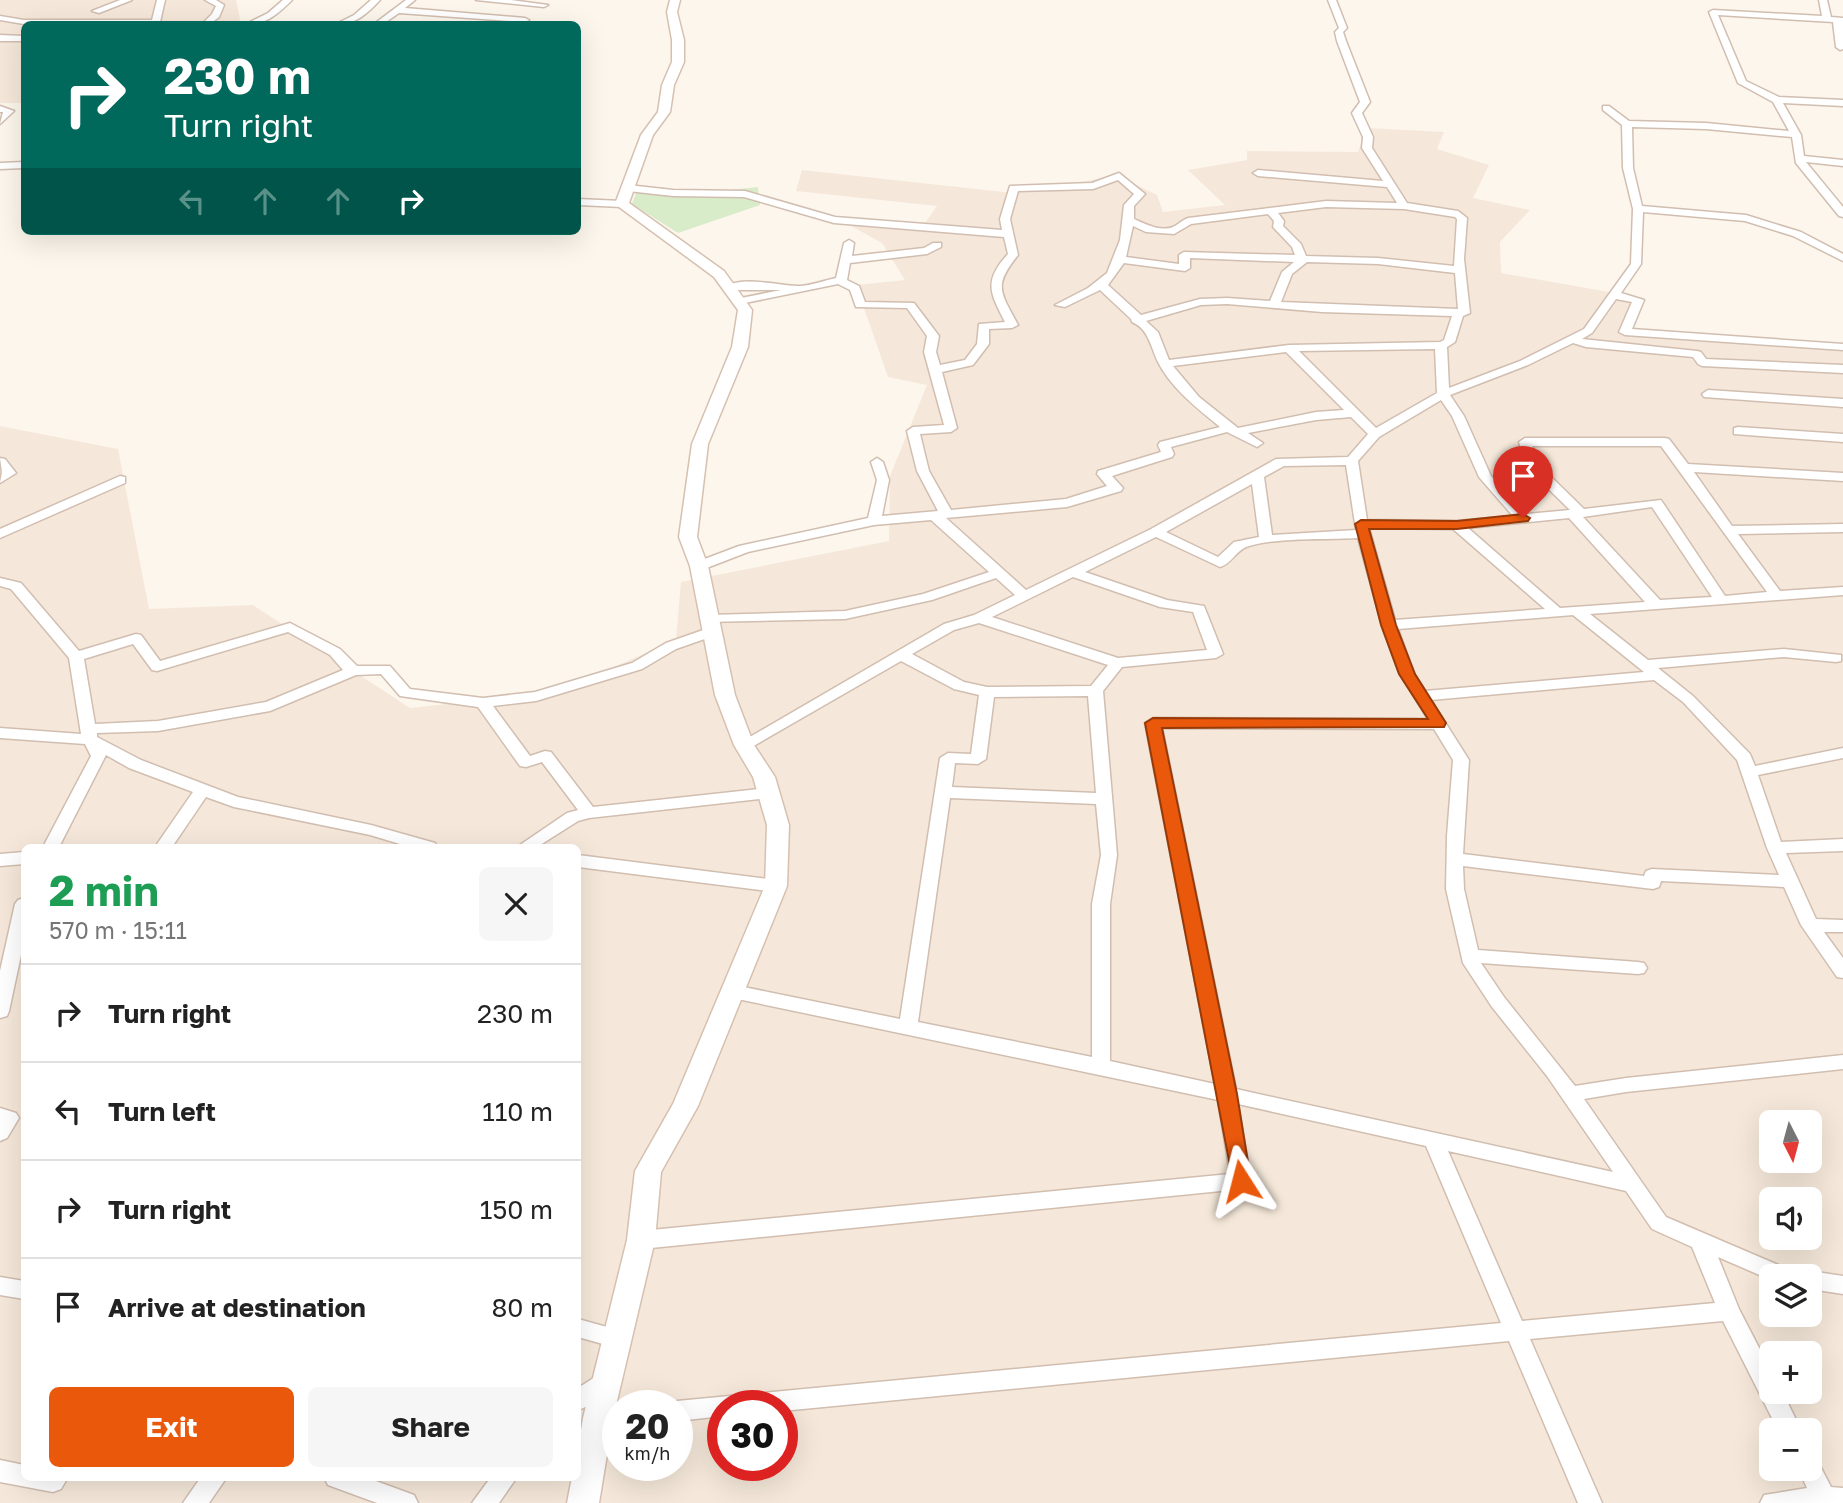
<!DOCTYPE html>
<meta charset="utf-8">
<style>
:root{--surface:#fff;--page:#f6f6f6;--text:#222;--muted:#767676;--line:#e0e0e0;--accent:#ea580c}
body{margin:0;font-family:"Golos Text",sans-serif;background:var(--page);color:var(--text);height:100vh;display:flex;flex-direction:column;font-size:26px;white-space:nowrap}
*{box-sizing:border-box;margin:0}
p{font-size:23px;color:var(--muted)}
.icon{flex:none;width:38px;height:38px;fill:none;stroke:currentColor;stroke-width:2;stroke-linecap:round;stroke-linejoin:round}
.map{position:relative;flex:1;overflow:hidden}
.drawer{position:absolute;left:21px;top:844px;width:560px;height:637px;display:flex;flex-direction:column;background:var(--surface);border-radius:10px;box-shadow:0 7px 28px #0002}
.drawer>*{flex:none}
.banner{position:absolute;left:21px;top:21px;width:560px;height:214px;border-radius:10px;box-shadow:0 7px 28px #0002;background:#00695c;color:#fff;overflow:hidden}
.needle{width:46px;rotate:174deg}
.controls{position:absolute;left:1759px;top:1110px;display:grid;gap:14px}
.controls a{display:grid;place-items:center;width:63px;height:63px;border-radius:10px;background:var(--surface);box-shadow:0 7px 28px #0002;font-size:35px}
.speed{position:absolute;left:602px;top:1390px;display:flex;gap:14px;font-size:35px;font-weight:700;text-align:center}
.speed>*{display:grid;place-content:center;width:91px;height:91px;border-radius:50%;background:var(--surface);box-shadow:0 7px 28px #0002;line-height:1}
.speed small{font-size:18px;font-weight:400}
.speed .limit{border:10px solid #d22;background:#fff;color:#111}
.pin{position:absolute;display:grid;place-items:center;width:60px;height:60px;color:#fff;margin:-72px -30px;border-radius:50% 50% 50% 0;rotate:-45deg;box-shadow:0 0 7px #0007}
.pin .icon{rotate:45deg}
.me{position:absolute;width:77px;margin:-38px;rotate:351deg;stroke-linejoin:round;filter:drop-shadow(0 0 5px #0008)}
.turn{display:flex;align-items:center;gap:24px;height:147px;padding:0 28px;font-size:32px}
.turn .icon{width:91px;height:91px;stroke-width:2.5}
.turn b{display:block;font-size:49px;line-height:60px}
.lanes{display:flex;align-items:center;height:66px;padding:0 28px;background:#0003;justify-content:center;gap:35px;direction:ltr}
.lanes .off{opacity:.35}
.round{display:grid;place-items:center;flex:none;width:74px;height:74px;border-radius:10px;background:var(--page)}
.summary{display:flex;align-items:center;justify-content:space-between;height:119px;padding:0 28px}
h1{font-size:42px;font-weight:700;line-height:52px;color:#1e9e55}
.primary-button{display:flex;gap:14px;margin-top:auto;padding:14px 28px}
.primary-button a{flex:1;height:80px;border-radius:10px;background:var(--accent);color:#fff;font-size:28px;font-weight:700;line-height:80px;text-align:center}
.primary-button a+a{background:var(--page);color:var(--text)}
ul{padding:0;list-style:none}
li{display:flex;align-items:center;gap:21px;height:98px;padding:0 28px;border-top:2px solid var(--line)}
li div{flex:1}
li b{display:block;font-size:26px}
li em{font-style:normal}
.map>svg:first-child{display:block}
.residential{fill:#f5e8da;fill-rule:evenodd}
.green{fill:#d8ecc9}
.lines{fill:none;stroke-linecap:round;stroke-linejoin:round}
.street-casing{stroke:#d1beb0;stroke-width:3}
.secondary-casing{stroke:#d6c0b0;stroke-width:3}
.street{fill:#fff;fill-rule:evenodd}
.secondary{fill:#fff;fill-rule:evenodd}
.route{fill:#ea580c;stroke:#983908;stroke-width:2}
</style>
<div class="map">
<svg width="1843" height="1503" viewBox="0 0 1843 1503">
<rect width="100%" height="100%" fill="#fdf6ec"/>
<g class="residential">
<polygon points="0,0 236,0 241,24 24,24 24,103 0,103"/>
<path d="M1367 128 1444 132 1437 149 1489 165 1473 198 1530 210 1500 242 1501 273 1609 292 1634 302 1629 331 1843 346V1503H0V426L118 449 149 609 253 605 410 708 556 692 676 640 681 582 889 541 890 476 927 385 888 377 856 285 905 280 882 243 835 217 925 223 937 206 796 191 802 170 1013 193 1016 186 1072 184 1116 175 1157 195 1163 212 1225 205 1188 170 1247 160V151L1358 152ZM24 847H578V1477H24ZM1771 1122H1810V1160H1771ZM1771 1199H1810V1237H1771ZM1771 1276H1810V1314H1771ZM1771 1353H1810V1391H1771ZM618 1405H677V1465H618ZM723 1405H782V1465H723ZM1771 1430H1810V1468H1771Z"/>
</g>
<polygon class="green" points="639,185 674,196 758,187 760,205 678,233 632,204"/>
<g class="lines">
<g class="street-casing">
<g id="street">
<polygon points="120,0 132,0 99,13 92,11"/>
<polygon points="157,0 165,0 160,22 163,24 24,24 0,20 0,16 24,20 152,20"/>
<polygon points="205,0 216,0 224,5 219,17 210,24 202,24 212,14 216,6"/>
<path d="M283 0H292C279 13 265 26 246 24L268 13Z"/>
<path d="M371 0H380C368 13 354 26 336 24L354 15Z"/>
<polygon points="406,0 415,0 405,8 525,18 529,20 525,22 399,13 383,24 374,24"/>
<polygon points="476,0 511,0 548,5 544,7"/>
<path d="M1328 0H1336L1347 28 1343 32 1346 41 1370 102 1362 113 1373 137 1372 148 1407 203 1458 211 1467 218 1464 259 1470 313 1463 316 1455 342 1447 347 1449 388 1520 361 1584 329 1631 264 1633 209 1623 168 1622 125 1603 110V106H1609L1629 121 1706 123 1789 131 1773 102 1738 83 1709 12 1713 10 1822 16 1819 0H1827L1831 17 1843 18V49L1840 50 1836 47 1833 22 1718 15 1746 81 1779 97 1843 100V106L1783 103 1801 135 1804 156 1843 160V166L1806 162 1843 207V217L1839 216 1796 163 1792 137 1706 129 1632 127 1633 168 1642 206 1746 215 1801 232 1843 254V261L1793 236 1745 221 1643 212 1641 264 1621 293 1644 300 1632 329 1843 344V350L1625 335 1619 332 1632 302 1616 299 1592 333 1582 339 1697 351 1701 352 1706 359 1843 365V373L1702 366 1698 364 1693 357 1586 347 1573 343 1528 365 1450 395 1464 416 1491 476 1527 514 1570 510 1527 468 1519 442 1525 438H1665L1669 439 1688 464 1843 473V481L1694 472 1732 526 1843 524V532L1738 534 1780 591 1843 587V595L1590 614 1648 660 1784 649 1841 655V661L1836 662 1784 657 1658 668 1693 696 1750 754 1755 766 1843 748V758L1758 775 1781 842 1843 839V851L1786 853 1816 919 1843 920V932H1824L1843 958V978L1837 977 1801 925 1784 887 1661 881 1659 887 1653 889 1463 866 1464 889 1478 950 1638 962 1644 963 1647 968 1644 973 1638 974 1481 963 1504 997 1575 1086 1626 1078 1843 1055V1069L1626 1092 1584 1099 1666 1217 1790 1270 1793 1276H1771V1280L1718 1257 1739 1309 1771 1371V1391H1782L1801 1430H1778L1723 1321 1530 1339 1602 1503H1578L1509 1341 782 1411V1405H723V1416L677 1421V1405H668L677 1401 1501 1323 1426 1146 1238 1104 1251 1181 1248 1187 1241 1189 641 1249 634 1246 631 1240 634 1234 641 1231 1230 1174 1218 1100 728 997 725 992 728 987 734 985 900 1019 940 758 948 753 971 754 979 695 954 689 901 661 750 748H738L736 745 944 624 974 615 1015 595 996 578 932 600 845 619 704 622 702 619 704 616 709 615 845 611 923 594 989 572 931 520 874 525 748 552 704 569H694L692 566 694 563 739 546 868 518 877 480 871 462 877 458 883 462 889 480 882 516 938 511 917 471 907 431 913 427 944 425 924 352 927 336 907 308 856 307 850 290 838 284 740 304 736 303V299L781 290H730L725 287C741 276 778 285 797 286 808 287 825 280 836 278L844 243 849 240 854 243 852 256 924 248 933 243H941V247L927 254 850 263 847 280 859 286 865 302 914 303 939 336 936 352 940 365 965 360 977 344 979 324 1005 322C990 293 983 281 1008 254L1004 237 834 223 744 197 673 196 628 191 623 188 628 185 673 190 745 191 835 217 1002 230 1000 219 1010 186 1092 183 1119 173 1145 194 1134 206V219C1145 224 1161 232 1173 227 1178 225 1182 220 1188 218L1326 201 1397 203 1387 187 1258 176 1253 173 1258 170 1383 181 1362 148 1363 137 1352 113 1360 102 1337 41 1335 32 1339 28ZM1118 180 1134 194 1124 205 1120 240 1107 273 1088 288 1055 305 1065 307 1100 290 1131 319 1132 322C1149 329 1151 348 1158 362 1171 388 1198 409 1220 427L1160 442 1158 445 1161 452 1098 471 1097 474 1107 486 1066 499 951 510 929 471 920 434 951 432 957 428 942 372 973 365 989 344V329L1012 328 1018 325C1000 291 993 286 1018 255L1010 219 1018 191 1093 189ZM1326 207 1404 209 1455 217 1457 219 1454 266 1378 258 1306 256 1301 244 1283 226 1284 221 1278 213ZM1268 214 1274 221 1273 227 1292 247 1295 255 1184 252 1179 255V264L1126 257 1133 226 1146 232 1174 234 1191 224ZM1190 258 1294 262 1282 272 1270 301 1227 298 1200 299 1141 315 1108 285 1124 263 1185 271 1190 268ZM1307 262 1378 264 1455 273 1458 309 1281 302 1292 274ZM1227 304 1322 312 1452 316 1444 340 1440 342 1289 345 1169 360 1158 332 1146 321 1201 305ZM1435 349 1437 393 1376 428 1299 351ZM1286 352 1344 410 1316 412 1238 428 1199 397 1173 366ZM1441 400 1452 416 1479 477 1513 516 1457 521 1367 520 1358 461 1379 437ZM1351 417 1368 434 1348 457 1276 459 1151 529 1026 590 946 518 1067 507 1121 491 1123 488 1112 476 1172 457 1174 454 1171 447 1227 432 1257 447 1263 443 1248 433 1316 420ZM1532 446H1661L1767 592 1725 596 1661 500 1584 509 1538 464ZM1346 465 1356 530 1272 535 1264 477 1284 466ZM1252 484 1259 537 1234 542 1218 557 1166 532ZM1652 507 1712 597 1660 600 1583 517ZM1569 518 1645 602 1560 608 1468 528ZM1369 528 1453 529 1545 609 1395 620ZM1156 537 1220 567C1231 564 1236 551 1246 547 1275 537 1327 540 1358 538L1382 625 1400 674 1428 719 1153 718 1145 723 1215 1084 1110 1061V904L1117 855 1103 691 1122 667 1216 658 1223 654 1204 606 1167 600 1085 572ZM1073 577 1160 607 1193 612 1207 650 1118 658 992 617ZM1573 615 1644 672 1425 691 1414 674 1398 629ZM979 623 1108 665 1091 686 987 687 964 682 912 654 954 630ZM1654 680 1683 702 1737 760 1767 848 1779 875 1652 869 1646 871 1644 876 1463 854 1469 760 1431 700ZM1088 696 1096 793 952 787 955 763 978 764 986 759 994 697ZM1162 728 1434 729 1453 760 1447 836 1446 889 1463 963 1492 1007 1547 1076 1613 1172 1236 1089ZM950 798 1096 804 1101 855 1092 904V1057L918 1022ZM1448 1151 1626 1191 1652 1229 1692 1247 1715 1303 1522 1321Z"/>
<polygon points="0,35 24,36 24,41 0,41"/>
<polygon points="0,106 14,111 0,124 3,112 0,112"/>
<polygon points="24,162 24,168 0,169 0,163"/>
<polygon points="578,199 622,201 627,204 622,207 578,205"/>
<polygon points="1708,390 1843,399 1843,407 1704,397 1702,394"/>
<polygon points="1738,427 1843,434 1843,442 1734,434 1734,428"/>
<polygon points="0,458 5,459 16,473 0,483 2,472"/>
<polygon points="120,476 125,477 125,483 0,538 0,529"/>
<path d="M0 578 21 583 79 651 136 634 141 635 160 661 290 623 340 649 357 666H390L410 689 483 698 535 692 632 663 666 643 706 629H716L718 632 716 635 676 649 642 669 536 701 493 706 530 756 545 751 551 752 593 807 769 788 777 793 769 798 589 818 578 821 537 847H517L567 813 578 810 542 762 526 767 520 766 478 707 400 696 381 674 356 675 270 711 158 731 97 733V737L141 760 238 797 371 825 435 843 437 847H410L370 835 234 807 206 797 172 847H155L193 792 129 768 106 755 59 847H43L91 756 85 744 0 738V728L81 734 69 658 11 589 0 586ZM288 632 330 655 343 670 266 702 158 721 95 724 84 659 133 644 152 670 157 671Z"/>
<polygon points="24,852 24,864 0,866 0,854"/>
<polygon points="578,855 776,880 782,882 785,886 782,890 776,892 578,867"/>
<polygon points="24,898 24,941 9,1011 7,1016 0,1018 0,971 15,904 18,900"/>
<polygon points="0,1108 16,1113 19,1118 7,1138 0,1141"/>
<polygon points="1810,1271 1843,1276 1843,1294 1810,1289 1810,1276 1801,1276"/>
<polygon points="0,1277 24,1281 24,1299 0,1295"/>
<polygon points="578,1319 625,1332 628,1339 625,1346 617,1348 578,1337"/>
<path d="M606 1370 614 1373 617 1380C611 1393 591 1406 578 1410V1388Z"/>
<polygon points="1810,1458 1817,1460 1831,1487 1843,1488 1843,1503 1760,1503 1764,1495 1807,1488 1798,1468 1810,1468"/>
<polygon points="0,1460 24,1465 24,1477 68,1477 61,1489 53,1492 0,1482"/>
<polygon points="201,1477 227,1477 209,1503 183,1503"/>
<polygon points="324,1477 365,1477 414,1495 418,1503 377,1503 328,1485"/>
<polygon points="491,1477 517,1477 499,1503 472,1503"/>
</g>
</g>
<g class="secondary-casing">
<polygon id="secondary" points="670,0 680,0 677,12 684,40 684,62 674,85 670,112 653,135 629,203 724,271 752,310 748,347 708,444 697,537 708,566 735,695 754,745 775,777 789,825 787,886 698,1106 661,1172 655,1240 613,1418 599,1503 567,1503 572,1477 578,1477 578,1448 583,1418 627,1240 635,1171 673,1104 765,886 767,825 753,777 734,745 715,695 690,566 679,537 692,444 732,347 738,310 714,277 615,204 641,135 658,112 662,85 672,62 672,40 667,12"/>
</g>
<use href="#street" class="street"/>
<use href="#secondary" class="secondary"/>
</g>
<polygon class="route" points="1523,514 1530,518 1528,521 1457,529 1369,529 1396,625 1415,674 1446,723 1444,727 1162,728 1237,1094 1251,1181 1248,1187 1234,1187 1145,723 1153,718 1428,719 1399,674 1381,625 1355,524 1361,520 1457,521"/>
</svg>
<div class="controls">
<a><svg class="needle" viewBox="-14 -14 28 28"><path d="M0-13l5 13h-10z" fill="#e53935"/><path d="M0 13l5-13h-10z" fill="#767676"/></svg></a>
<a><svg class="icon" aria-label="sound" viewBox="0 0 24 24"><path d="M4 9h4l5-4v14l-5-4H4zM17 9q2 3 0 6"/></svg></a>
<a><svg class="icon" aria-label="layers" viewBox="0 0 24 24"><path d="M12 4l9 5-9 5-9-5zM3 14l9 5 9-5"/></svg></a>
<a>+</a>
<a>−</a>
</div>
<div class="speed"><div>20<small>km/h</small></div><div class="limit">30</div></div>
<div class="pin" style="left:1523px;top:518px;background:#d93025"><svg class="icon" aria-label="arrive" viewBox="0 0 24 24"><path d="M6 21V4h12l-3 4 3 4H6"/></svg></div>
<svg class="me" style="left:1241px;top:1181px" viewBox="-20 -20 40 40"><path d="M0-17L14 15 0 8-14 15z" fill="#ea580c" stroke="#fff" stroke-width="4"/></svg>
<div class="banner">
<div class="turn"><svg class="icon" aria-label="right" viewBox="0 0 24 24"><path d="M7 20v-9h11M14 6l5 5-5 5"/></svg><div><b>230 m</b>Turn right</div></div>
<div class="lanes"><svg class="icon off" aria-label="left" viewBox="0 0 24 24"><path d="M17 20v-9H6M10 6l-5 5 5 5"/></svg><svg class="icon off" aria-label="ahead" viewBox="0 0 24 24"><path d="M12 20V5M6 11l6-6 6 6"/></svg><svg class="icon off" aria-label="ahead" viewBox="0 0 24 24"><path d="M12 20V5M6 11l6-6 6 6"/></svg><svg class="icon" aria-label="right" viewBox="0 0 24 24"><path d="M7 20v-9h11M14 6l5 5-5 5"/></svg></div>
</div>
<section class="drawer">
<div class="summary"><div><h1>2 min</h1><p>570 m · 15:11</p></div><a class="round"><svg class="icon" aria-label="close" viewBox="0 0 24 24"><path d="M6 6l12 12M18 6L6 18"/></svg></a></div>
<ul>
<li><svg class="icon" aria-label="right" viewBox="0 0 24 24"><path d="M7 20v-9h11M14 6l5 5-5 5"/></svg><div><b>Turn right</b></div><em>230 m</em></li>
<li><svg class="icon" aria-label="left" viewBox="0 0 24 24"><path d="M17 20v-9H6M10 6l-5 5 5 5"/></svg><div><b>Turn left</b></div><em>110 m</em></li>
<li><svg class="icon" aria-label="right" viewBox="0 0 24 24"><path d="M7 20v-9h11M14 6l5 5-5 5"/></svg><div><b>Turn right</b></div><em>150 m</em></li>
<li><svg class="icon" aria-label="arrive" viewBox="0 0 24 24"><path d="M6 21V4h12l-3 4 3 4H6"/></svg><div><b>Arrive at destination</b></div><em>80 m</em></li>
</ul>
<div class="primary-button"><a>Exit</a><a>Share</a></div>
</section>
</div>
